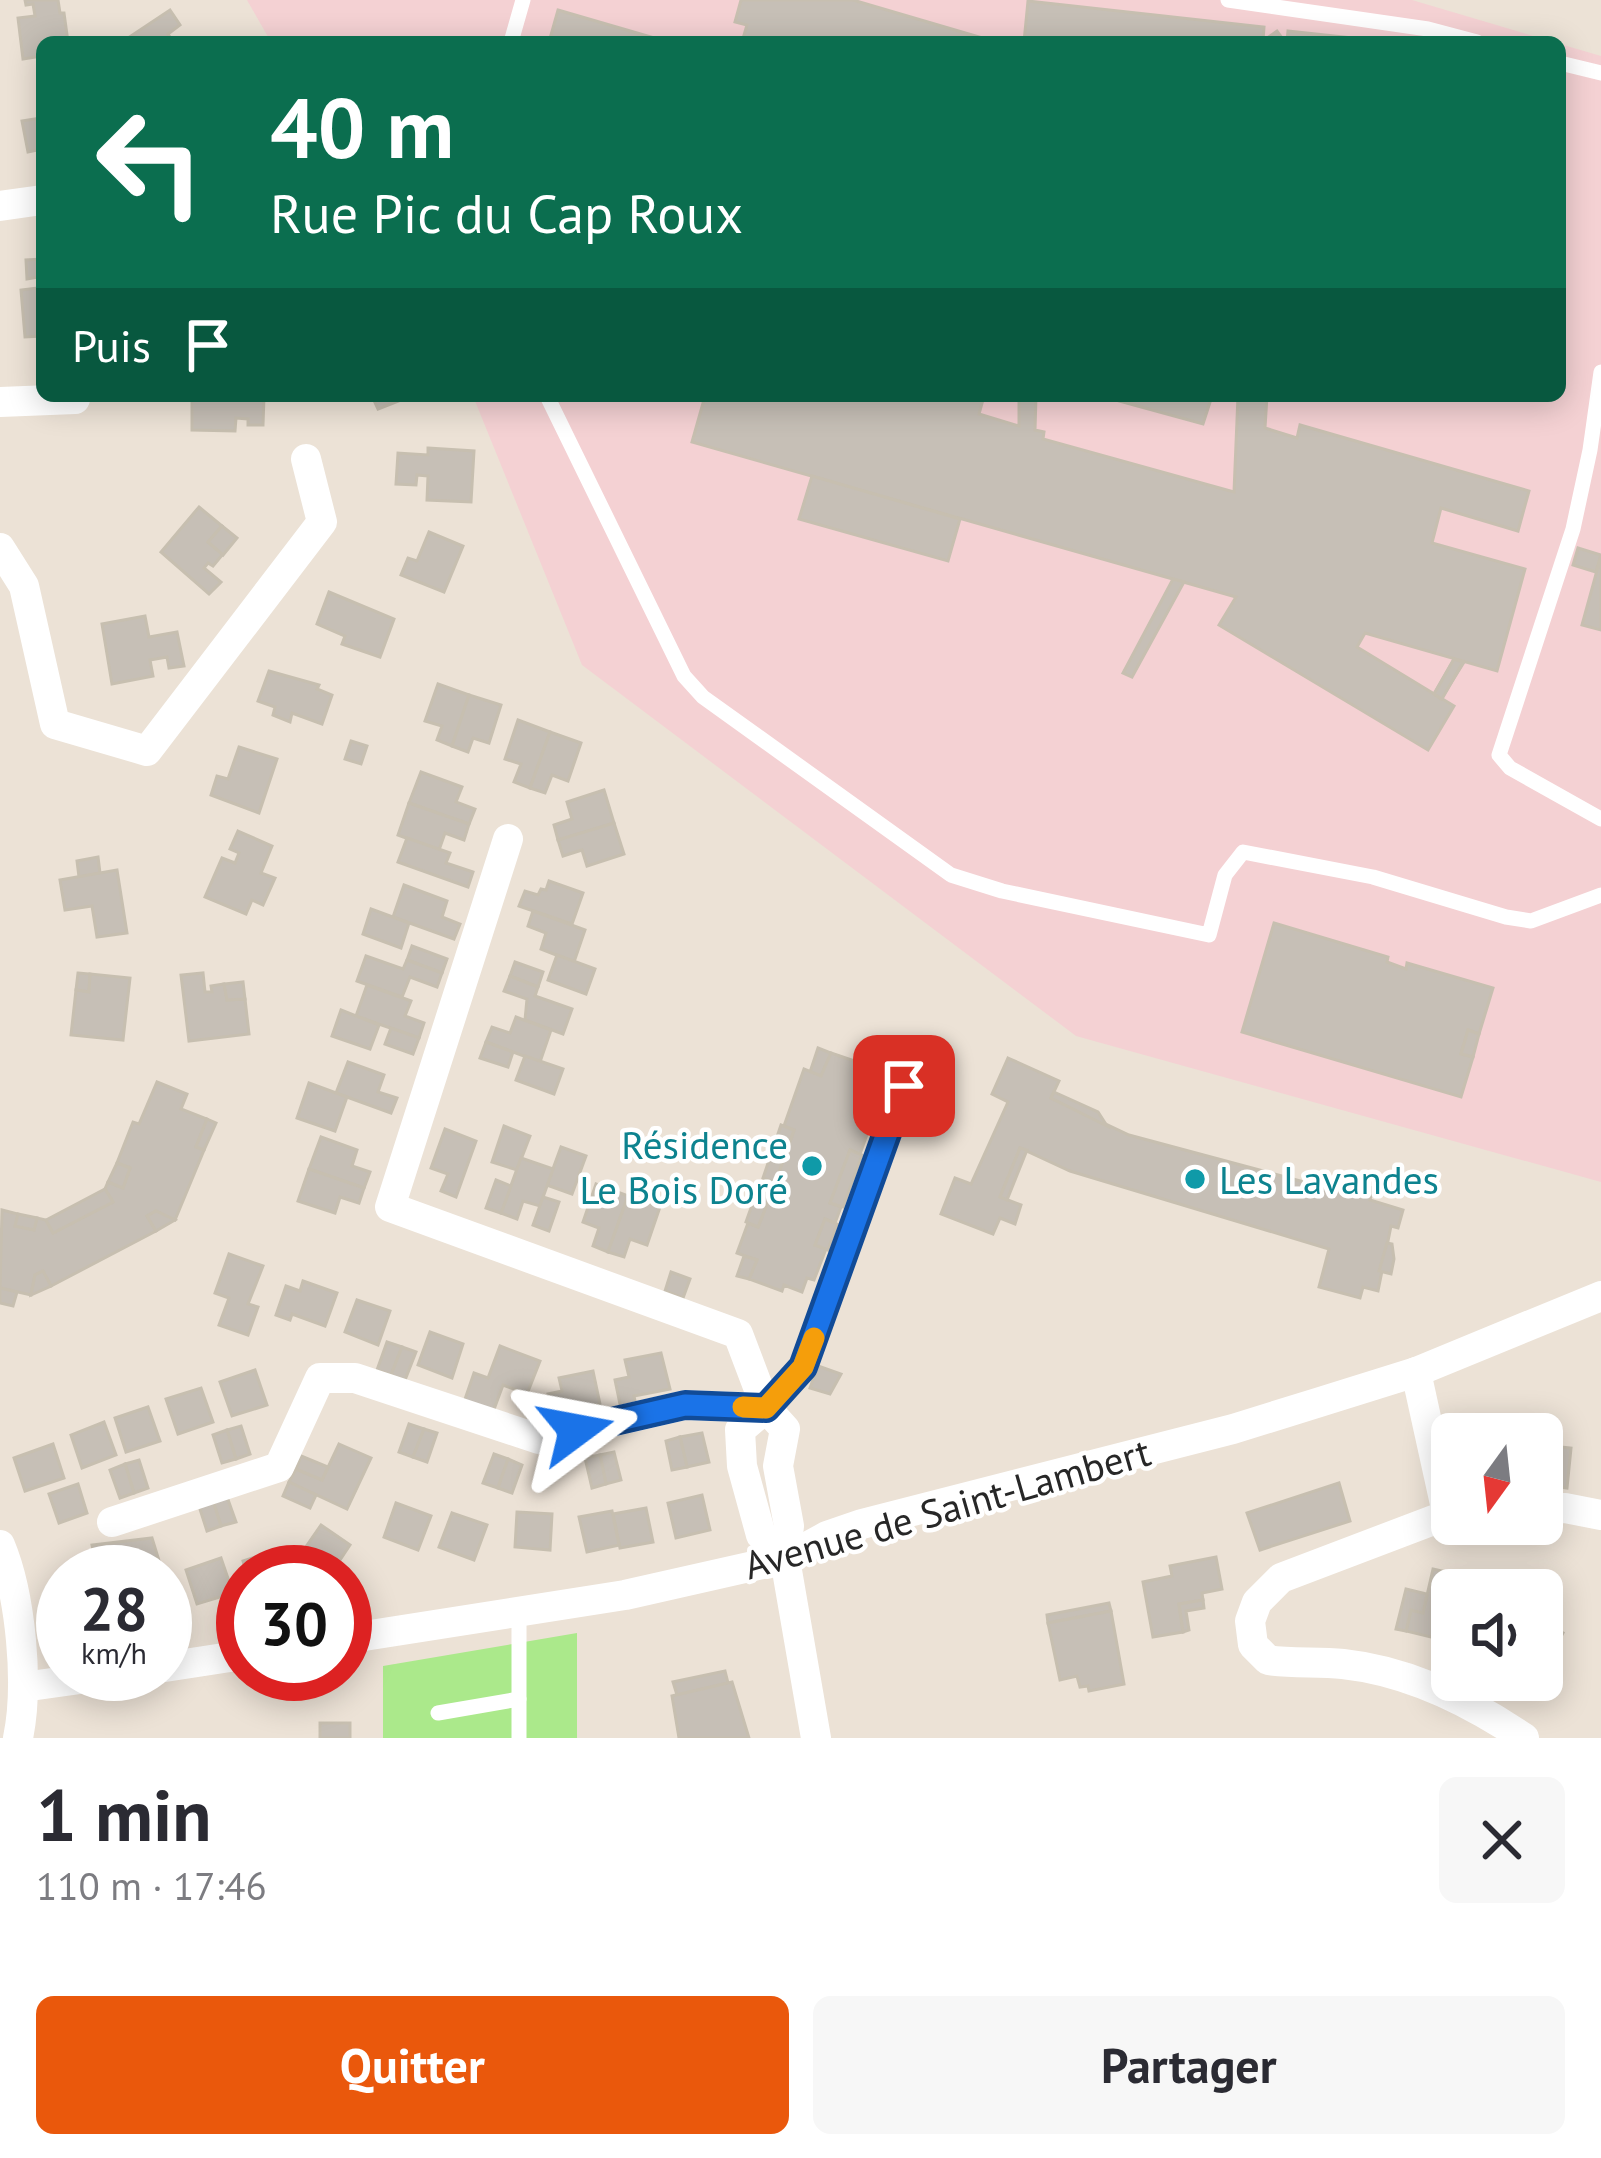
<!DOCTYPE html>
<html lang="fr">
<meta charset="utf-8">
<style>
:root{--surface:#fff;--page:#f7f7f7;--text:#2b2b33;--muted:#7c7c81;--accent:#ea580c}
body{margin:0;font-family:"PT Sans",sans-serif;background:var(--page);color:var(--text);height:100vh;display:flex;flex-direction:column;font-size:45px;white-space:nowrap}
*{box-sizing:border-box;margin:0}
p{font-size:39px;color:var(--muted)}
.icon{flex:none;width:66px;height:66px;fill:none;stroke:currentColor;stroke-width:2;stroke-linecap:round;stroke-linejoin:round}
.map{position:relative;height:1738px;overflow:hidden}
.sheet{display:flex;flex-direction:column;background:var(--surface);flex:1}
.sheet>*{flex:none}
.banner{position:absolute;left:36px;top:36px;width:1530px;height:366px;border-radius:18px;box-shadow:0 6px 30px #0003;background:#0b6e4f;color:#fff;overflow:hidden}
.needle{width:78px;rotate:195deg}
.tools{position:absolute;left:1431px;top:1413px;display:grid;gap:24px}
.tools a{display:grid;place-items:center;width:132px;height:132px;border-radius:18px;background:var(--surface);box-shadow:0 6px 30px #0003;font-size:60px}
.speed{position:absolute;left:36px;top:1545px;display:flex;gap:24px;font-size:60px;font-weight:700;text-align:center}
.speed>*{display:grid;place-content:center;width:156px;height:156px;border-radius:50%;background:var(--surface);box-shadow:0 6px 30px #0003;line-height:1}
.speed small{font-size:30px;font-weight:400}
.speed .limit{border:18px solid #d22;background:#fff;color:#111}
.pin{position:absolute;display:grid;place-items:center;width:102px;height:102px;color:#fff;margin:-51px;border-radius:24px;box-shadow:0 6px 18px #0006}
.me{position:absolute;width:132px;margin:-66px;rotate:77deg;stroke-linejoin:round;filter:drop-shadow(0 0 9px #0008)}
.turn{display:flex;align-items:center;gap:42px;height:252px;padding:0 36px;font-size:54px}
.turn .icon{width:156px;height:156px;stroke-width:2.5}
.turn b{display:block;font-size:84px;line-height:102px}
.then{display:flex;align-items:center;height:114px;padding:0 36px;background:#0003;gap:24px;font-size:45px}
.round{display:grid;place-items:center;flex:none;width:126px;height:126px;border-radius:18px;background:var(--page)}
.summary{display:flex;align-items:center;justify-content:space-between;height:204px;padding:0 36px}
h1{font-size:72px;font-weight:700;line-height:90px}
.primary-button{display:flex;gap:24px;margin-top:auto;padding:24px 36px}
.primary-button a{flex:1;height:138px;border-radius:18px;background:var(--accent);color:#fff;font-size:48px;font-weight:700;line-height:138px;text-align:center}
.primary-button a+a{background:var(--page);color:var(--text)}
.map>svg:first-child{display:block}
.medical{fill:#f4d1d3}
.green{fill:#abe98b}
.building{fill:#c6bfb6;stroke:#c7bfb0;stroke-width:3}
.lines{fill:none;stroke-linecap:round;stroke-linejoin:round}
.service{stroke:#fff;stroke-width:15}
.minor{stroke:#fff;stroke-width:30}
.route-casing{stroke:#114b97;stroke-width:30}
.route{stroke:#1a73e8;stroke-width:21}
.slow{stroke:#f59e0b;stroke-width:21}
.culture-dot{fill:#0f9aa8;stroke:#fff;stroke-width:4.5}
.labels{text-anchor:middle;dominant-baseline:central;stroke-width:9;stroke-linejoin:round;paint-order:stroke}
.culture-label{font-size:39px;fill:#0d838f;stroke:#fff;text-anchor:end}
.street-label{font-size:39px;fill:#272727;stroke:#fff}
</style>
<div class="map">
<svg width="1601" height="1738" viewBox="0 0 1601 1738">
<rect width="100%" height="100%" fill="#ece2d6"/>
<g class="medical">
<polygon points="247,0 1412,0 1554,42 271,42"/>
<polygon points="1560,44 1601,56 1601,1182 1076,1036 582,665 473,396 1560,396"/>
</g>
<polygon class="green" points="577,1633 577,1738 383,1738 383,1666"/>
<g class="building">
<polygon points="25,0 58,0 60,13 64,13 68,42 42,42 42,56 23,59 18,18 35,16 33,4 26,5"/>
<polygon points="741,0 853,0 996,42 742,42 747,25 735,22"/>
<polygon points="1028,1 1264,27 1263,41 1277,31 1285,42 1024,42"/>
<polygon points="170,10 180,25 168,34 173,42 122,42"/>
<polygon points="558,10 668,42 549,42"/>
<polygon points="1288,31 1371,40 1287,42"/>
<polygon points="40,113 42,113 42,149 28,152 22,121 41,118"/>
<polygon points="42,259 42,336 25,337 21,290 38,288 38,277 27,279 26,260"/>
<polygon points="192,396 264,396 263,425 248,425 248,419 236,418 235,431 192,430"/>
<polygon points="372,396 411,396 378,409"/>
<polygon points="705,396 984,396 979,414 1019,426 1019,396 1036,396 1035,430 1044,432 1043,439 1234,492 1238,396 1267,396 1265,428 1297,438 1300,425 1529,491 1518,531 1441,508 1432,543 1525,569 1497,671 1365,633 1357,647 1454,706 1428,750 1219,625 1236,597 692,442"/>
<polygon points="1101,396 1212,396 1203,424"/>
<polygon points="428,448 474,451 471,502 427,500 428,476 417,475 416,485 396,484 398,453 428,455"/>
<polygon points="812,476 960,519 948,561 799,519"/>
<polygon points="199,507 222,526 208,542 223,554 213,566 208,563 204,568 221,582 209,594 161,552"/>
<polygon points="222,526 237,538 223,555 208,542"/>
<polygon points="429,532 463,546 444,592 401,575 408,558 417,561"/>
<polygon points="1578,548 1601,555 1596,572 1573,565"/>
<polygon points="1601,556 1601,630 1582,625"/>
<polygon points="1173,579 1184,582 1132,677 1123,673"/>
<polygon points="329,592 394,619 380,657 342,644 345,636 317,624"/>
<polygon points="145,616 149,637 177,632 184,666 169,668 167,657 150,660 153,676 112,684 102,624"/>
<polygon points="1454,659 1464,662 1441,699 1434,694"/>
<polygon points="1454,659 1463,662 1442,699 1434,694"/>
<polygon points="269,671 319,685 317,689 332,695 322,724 292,713 290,722 273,715 275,707 258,701"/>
<polygon points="438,684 469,695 452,746 437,740 442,726 425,721"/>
<polygon points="469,695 501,705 489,743 473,738 468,752 452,746"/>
<polygon points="518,720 550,732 530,788 514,782 521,764 505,759"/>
<polygon points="550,732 581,743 568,781 552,775 545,793 530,788"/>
<polygon points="351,741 367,746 361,764 345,759"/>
<polygon points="239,747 277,759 259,813 211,795 217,776 228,779"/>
<polygon points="421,772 462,787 456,802 475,809 469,824 409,803"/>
<polygon points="604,790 614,823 558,840 554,825 572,819 567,802"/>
<polygon points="409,803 469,824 464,840 445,833 439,850 398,835"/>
<polygon points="614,823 624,854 587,866 582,850 563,856 558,840"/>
<polygon points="238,831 272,846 261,873 275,878 263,905 252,900 246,914 205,897 222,858 235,863 239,853 230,849"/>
<polygon points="407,838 450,853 446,863 473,872 468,887 398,862"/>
<polygon points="98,857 100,873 79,877 77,861"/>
<polygon points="117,870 127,933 97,937 92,906 65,910 60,880"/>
<polygon points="549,881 583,893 572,924 519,906 525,891 538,895 541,889 546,890"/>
<polygon points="404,885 447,901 442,917 460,924 454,939 393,917"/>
<polygon points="371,909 409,923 401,948 363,934"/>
<polygon points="533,911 585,930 574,962 541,949 546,933 528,926"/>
<polygon points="1274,923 1388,957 1387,962 1406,969 1407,963 1493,988 1479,1034 1468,1030 1461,1054 1473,1057 1461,1097 1242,1032"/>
<polygon points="412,946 447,959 442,973 407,960"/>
<polygon points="557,955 595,969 586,994 548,980"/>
<polygon points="366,956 403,969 407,960 442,973 437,987 410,977 402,997 357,981"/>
<polygon points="515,962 543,972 538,987 510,976"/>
<polygon points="78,973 90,974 89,992 76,990"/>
<polygon points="203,973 205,992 212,992 211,986 224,984 227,1000 245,999 249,1034 189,1041 181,975"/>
<polygon points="90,974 130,978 123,1040 71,1035 76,990 89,992"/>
<polygon points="510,976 538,987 535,996 572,1009 563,1034 525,1020 527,999 504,991"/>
<polygon points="243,982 245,999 227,1000 224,984"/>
<polygon points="367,985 411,1001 405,1016 424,1023 419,1038 356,1016"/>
<polygon points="341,1010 379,1025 370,1049 332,1036"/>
<polygon points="516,1017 551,1030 540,1062 486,1042 492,1027 510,1033"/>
<polygon points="391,1028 419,1038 413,1054 385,1044"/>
<polygon points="1468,1030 1479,1034 1473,1057 1461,1054"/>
<polygon points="486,1042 513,1052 508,1067 480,1058"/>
<polygon points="818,1048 831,1053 821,1076 810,1072"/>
<polygon points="831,1053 872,1067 864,1091 880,1098 860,1154 850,1150 830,1203 841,1207 835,1223 825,1219 815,1245 826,1249 814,1280 807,1278 802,1292 784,1285 782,1291 749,1279 757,1260 737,1253 748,1223 758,1227 769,1199 758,1195 765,1179 775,1183 794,1130 784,1126 804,1069 821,1076"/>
<polygon points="525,1056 563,1069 554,1094 516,1080"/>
<polygon points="1008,1058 1059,1081 1051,1098 1129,1135 1345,1193 1349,1182 1373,1188 1370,1200 1403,1210 1398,1228 1391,1226 1378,1291 1363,1287 1360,1298 1319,1287 1329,1249 1070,1171 1020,1148 1000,1197 1021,1205 1015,1224 1000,1218 993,1234 941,1214 955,1178 971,1184 1008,1102 992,1094"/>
<polygon points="348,1062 384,1075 378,1092 397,1098 391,1113 336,1093"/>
<polygon points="872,1067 884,1072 875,1096 864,1091"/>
<polygon points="157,1082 187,1094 181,1109 207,1119 196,1147 204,1150 175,1220 156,1211 147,1216 156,1231 51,1286 43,1271 35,1275 31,1295 0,1288 2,1210 18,1214 15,1226 34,1230 37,1218 46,1220 53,1233 113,1202 105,1189 108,1182 123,1188 130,1168 117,1163 133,1122 139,1124"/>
<polygon points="309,1083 347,1097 335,1131 297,1118"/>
<polygon points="1054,1092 1098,1112 1107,1126 1051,1098"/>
<polygon points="207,1119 216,1123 204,1150 196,1147"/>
<polygon points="781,1125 794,1130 775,1183 763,1178"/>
<polygon points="504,1126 530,1136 517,1170 492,1162"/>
<polygon points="445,1129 476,1141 456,1197 441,1191 448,1174 431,1168"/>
<polygon points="321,1137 357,1150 352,1166 370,1172 364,1188 309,1169"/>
<polygon points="561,1147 586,1156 572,1194 547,1185"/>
<polygon points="1020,1148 1027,1150 1007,1200 1000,1197"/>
<polygon points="850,1150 862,1155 843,1207 830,1203"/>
<polygon points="521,1158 553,1169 540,1206 523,1201 517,1219 501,1213"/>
<polygon points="117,1163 130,1168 123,1188 108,1182"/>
<polygon points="309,1169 364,1188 359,1203 340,1197 335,1213 298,1201"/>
<polygon points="496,1180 511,1186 501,1213 486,1208"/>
<polygon points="596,1184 628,1196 608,1252 593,1246 599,1228 583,1222"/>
<polygon points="105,1189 113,1202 53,1233 46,1220"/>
<polygon points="756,1194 769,1199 758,1227 746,1222"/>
<polygon points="628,1196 660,1207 647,1245 630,1239 624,1257 608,1252"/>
<polygon points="543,1197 559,1202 549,1231 533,1225"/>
<polygon points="156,1211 175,1220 156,1231 147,1216"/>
<polygon points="18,1214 37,1218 34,1230 15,1226"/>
<polygon points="825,1219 837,1224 828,1250 815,1245"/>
<polygon points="1387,1243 1392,1244 1394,1259 1391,1274 1379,1271"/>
<polygon points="229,1254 263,1266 248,1304 258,1307 248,1335 219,1325 229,1298 215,1293"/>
<polygon points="744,1256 757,1260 749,1279 737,1276"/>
<polygon points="43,1271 51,1286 31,1295 35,1275"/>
<polygon points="671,1272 690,1279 683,1298 665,1291"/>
<polygon points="303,1281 337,1293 325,1326 292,1314 290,1320 276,1315 286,1286 300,1291"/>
<polygon points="0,1288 17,1292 13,1306 0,1303"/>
<polygon points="357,1300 390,1311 378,1345 345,1332"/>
<polygon points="430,1332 463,1344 452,1378 418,1365"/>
<polygon points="387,1342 402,1347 391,1375 377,1370"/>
<polygon points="500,1346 540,1361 527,1394 503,1385 493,1412 464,1402 474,1373 488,1378"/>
<polygon points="402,1347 416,1352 405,1380 391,1375"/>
<polygon points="661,1353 670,1389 634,1396 636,1406 621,1409 615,1380 629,1377 625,1360"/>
<polygon points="818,1366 841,1374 830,1394 810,1388"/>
<polygon points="255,1370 267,1405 232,1416 220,1382"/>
<polygon points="593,1371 600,1404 568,1411 570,1420 554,1424 548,1394 562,1391 559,1378"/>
<polygon points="201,1388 213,1422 178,1434 166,1399"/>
<polygon points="148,1407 160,1441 126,1452 115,1418"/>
<polygon points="104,1422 116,1455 82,1468 71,1435"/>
<polygon points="409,1424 424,1429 413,1457 399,1452"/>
<polygon points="241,1426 250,1454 236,1459 227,1430"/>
<polygon points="424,1429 437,1433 427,1462 413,1457"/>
<polygon points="227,1430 236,1459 222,1463 213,1435"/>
<polygon points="702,1433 709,1462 687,1467 680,1437"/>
<polygon points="680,1437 687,1467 672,1470 666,1441"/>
<polygon points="53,1444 64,1478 25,1491 14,1458"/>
<polygon points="339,1444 371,1458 347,1509 289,1482 296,1469 322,1480"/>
<polygon points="1542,1445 1571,1448 1567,1488 1542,1485"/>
<polygon points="614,1452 621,1480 606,1484 600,1455"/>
<polygon points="494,1454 508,1459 498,1488 483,1483"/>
<polygon points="600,1455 606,1484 592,1488 585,1458"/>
<polygon points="301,1456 328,1467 322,1480 296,1469"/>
<polygon points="508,1459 522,1465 512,1493 498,1488"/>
<polygon points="139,1460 148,1488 134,1493 125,1464"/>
<polygon points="125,1464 134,1493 120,1498 110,1470"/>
<polygon points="289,1482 316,1495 310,1508 283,1496"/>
<polygon points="1339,1483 1350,1521 1260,1550 1247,1513"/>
<polygon points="78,1484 87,1513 59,1523 49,1494"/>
<polygon points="226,1494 236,1522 221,1526 212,1498"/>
<polygon points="702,1495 710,1530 676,1538 668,1503"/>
<polygon points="212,1498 221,1526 207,1531 198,1503"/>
<polygon points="396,1503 431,1516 418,1550 384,1537"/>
<polygon points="646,1508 653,1542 620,1548 613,1514"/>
<polygon points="612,1511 619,1545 587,1552 579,1517"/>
<polygon points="517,1512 552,1514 550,1550 515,1547"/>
<polygon points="452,1513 487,1525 474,1560 439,1547"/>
<polygon points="321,1525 350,1545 332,1572 301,1554"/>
<polygon points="152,1538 161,1567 136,1572 77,1572 96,1564 92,1545"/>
<polygon points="278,1550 285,1572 246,1572 243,1561"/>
<polygon points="1216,1557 1222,1589 1202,1593 1203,1600 1179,1604 1183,1632 1153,1637 1143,1582 1172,1576 1170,1566"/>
<polygon points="221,1558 233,1593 197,1604 186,1570"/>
<polygon points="1433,1569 1472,1578 1469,1590 1452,1590 1452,1642 1406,1631 1411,1610 1423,1613"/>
<polygon points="1406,1589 1427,1594 1423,1613 1411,1610 1406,1631 1396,1629"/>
<polygon points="1203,1600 1204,1608 1186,1611 1189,1630 1183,1632 1179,1604"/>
<polygon points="1109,1603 1111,1611 1048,1623 1047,1615"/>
<polygon points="1111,1611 1124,1684 1089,1691 1088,1686 1080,1687 1077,1676 1060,1680 1048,1623"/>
<polygon points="1542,1622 1563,1633 1554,1650 1542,1644"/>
<polygon points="1542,1644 1556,1651 1542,1679"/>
<polygon points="725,1671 728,1683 677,1695 673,1682"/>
<polygon points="732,1682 749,1738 679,1738 672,1696"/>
<rect x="320" y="1723" width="30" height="15"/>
</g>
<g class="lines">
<g class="service">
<polyline points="1228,0 1428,29 1477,42"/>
<polyline points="511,42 523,0"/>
<polyline points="1560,63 1601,73"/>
<polyline points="1601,372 1590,450 1573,529 1499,755 1510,768 1601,819"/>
<polyline points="547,396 684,676 703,697 951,875 1002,891 1209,935 1225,875 1243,852 1373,877 1506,917 1531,921 1601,895"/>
<polyline points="766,1408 804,1367 904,1086"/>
<polyline points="519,1612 519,1738"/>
<polyline points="438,1713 519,1699"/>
</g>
<g class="minor">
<polyline points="0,206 42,200"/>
<polyline points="0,402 75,399"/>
<polyline points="0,548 24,586 55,724 147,751 322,522 306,459"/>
<polyline points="508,839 390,1207 738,1334 766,1408 785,1429 778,1466 789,1526 785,1559 816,1738"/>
<polyline points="1416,1372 1447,1513"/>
<polyline points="766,1408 740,1430 742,1466 761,1535 785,1559"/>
<polyline points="1542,1509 1565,1508 1601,1515"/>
<path d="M1452 1513 1281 1578 1257 1602 1250 1621 1253 1645 1268 1660C1293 1664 1318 1661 1343 1664 1408 1671 1471 1702 1524 1738"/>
<polyline points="112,1522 279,1467 320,1378 355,1378 539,1439 685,1405 766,1408"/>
<path d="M0 1545C21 1595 29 1685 18 1738"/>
<polyline points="345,1639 625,1595 785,1559 827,1536 862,1524 1233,1429 1320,1402 1416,1372 1601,1296"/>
<polyline points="165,1667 243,1655"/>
<polyline points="23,1687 116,1674"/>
</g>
</g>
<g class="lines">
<g class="route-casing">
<polyline id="route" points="576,1430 685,1405 766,1408 803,1367 904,1086"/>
</g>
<use href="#route" class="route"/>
<polyline class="slow" points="743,1407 766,1408 803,1367 814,1338"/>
</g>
<g class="culture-dot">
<circle cx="812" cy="1166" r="12"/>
<circle cx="1195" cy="1179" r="12"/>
</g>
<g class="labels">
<g class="culture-label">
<text x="788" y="1144">Résidence<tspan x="788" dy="45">Le Bois Doré</tspan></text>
<text x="1219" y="1179" text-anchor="start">Les Lavandes</text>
</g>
<g class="street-label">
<text transform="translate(947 1508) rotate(-16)">Avenue de Saint-Lambert</text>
</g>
</g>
</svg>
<div class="tools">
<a><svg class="needle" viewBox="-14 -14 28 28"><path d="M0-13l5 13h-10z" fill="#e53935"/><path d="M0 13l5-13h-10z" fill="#7c7c81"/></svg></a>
<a><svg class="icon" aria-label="sound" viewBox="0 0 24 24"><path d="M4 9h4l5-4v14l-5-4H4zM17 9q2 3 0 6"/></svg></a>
</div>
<div class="speed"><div>28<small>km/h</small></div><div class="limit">30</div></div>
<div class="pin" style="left:904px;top:1086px;background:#d93025"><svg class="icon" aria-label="arrive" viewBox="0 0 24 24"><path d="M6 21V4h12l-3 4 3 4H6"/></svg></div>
<svg class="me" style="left:576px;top:1430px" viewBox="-20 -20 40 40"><path d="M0-17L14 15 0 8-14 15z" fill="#1a73e8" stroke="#fff" stroke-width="4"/></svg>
<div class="banner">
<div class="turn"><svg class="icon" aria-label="left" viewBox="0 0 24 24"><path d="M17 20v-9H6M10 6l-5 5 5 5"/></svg><div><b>40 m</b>Rue Pic du Cap Roux</div></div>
<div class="then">Puis<svg class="icon" aria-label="arrive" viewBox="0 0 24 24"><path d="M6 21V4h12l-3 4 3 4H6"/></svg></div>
</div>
</div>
<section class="sheet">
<div class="summary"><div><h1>1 min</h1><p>110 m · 17:46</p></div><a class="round"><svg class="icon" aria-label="close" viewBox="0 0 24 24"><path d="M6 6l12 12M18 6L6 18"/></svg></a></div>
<div class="primary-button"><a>Quitter</a><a>Partager</a></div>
</section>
